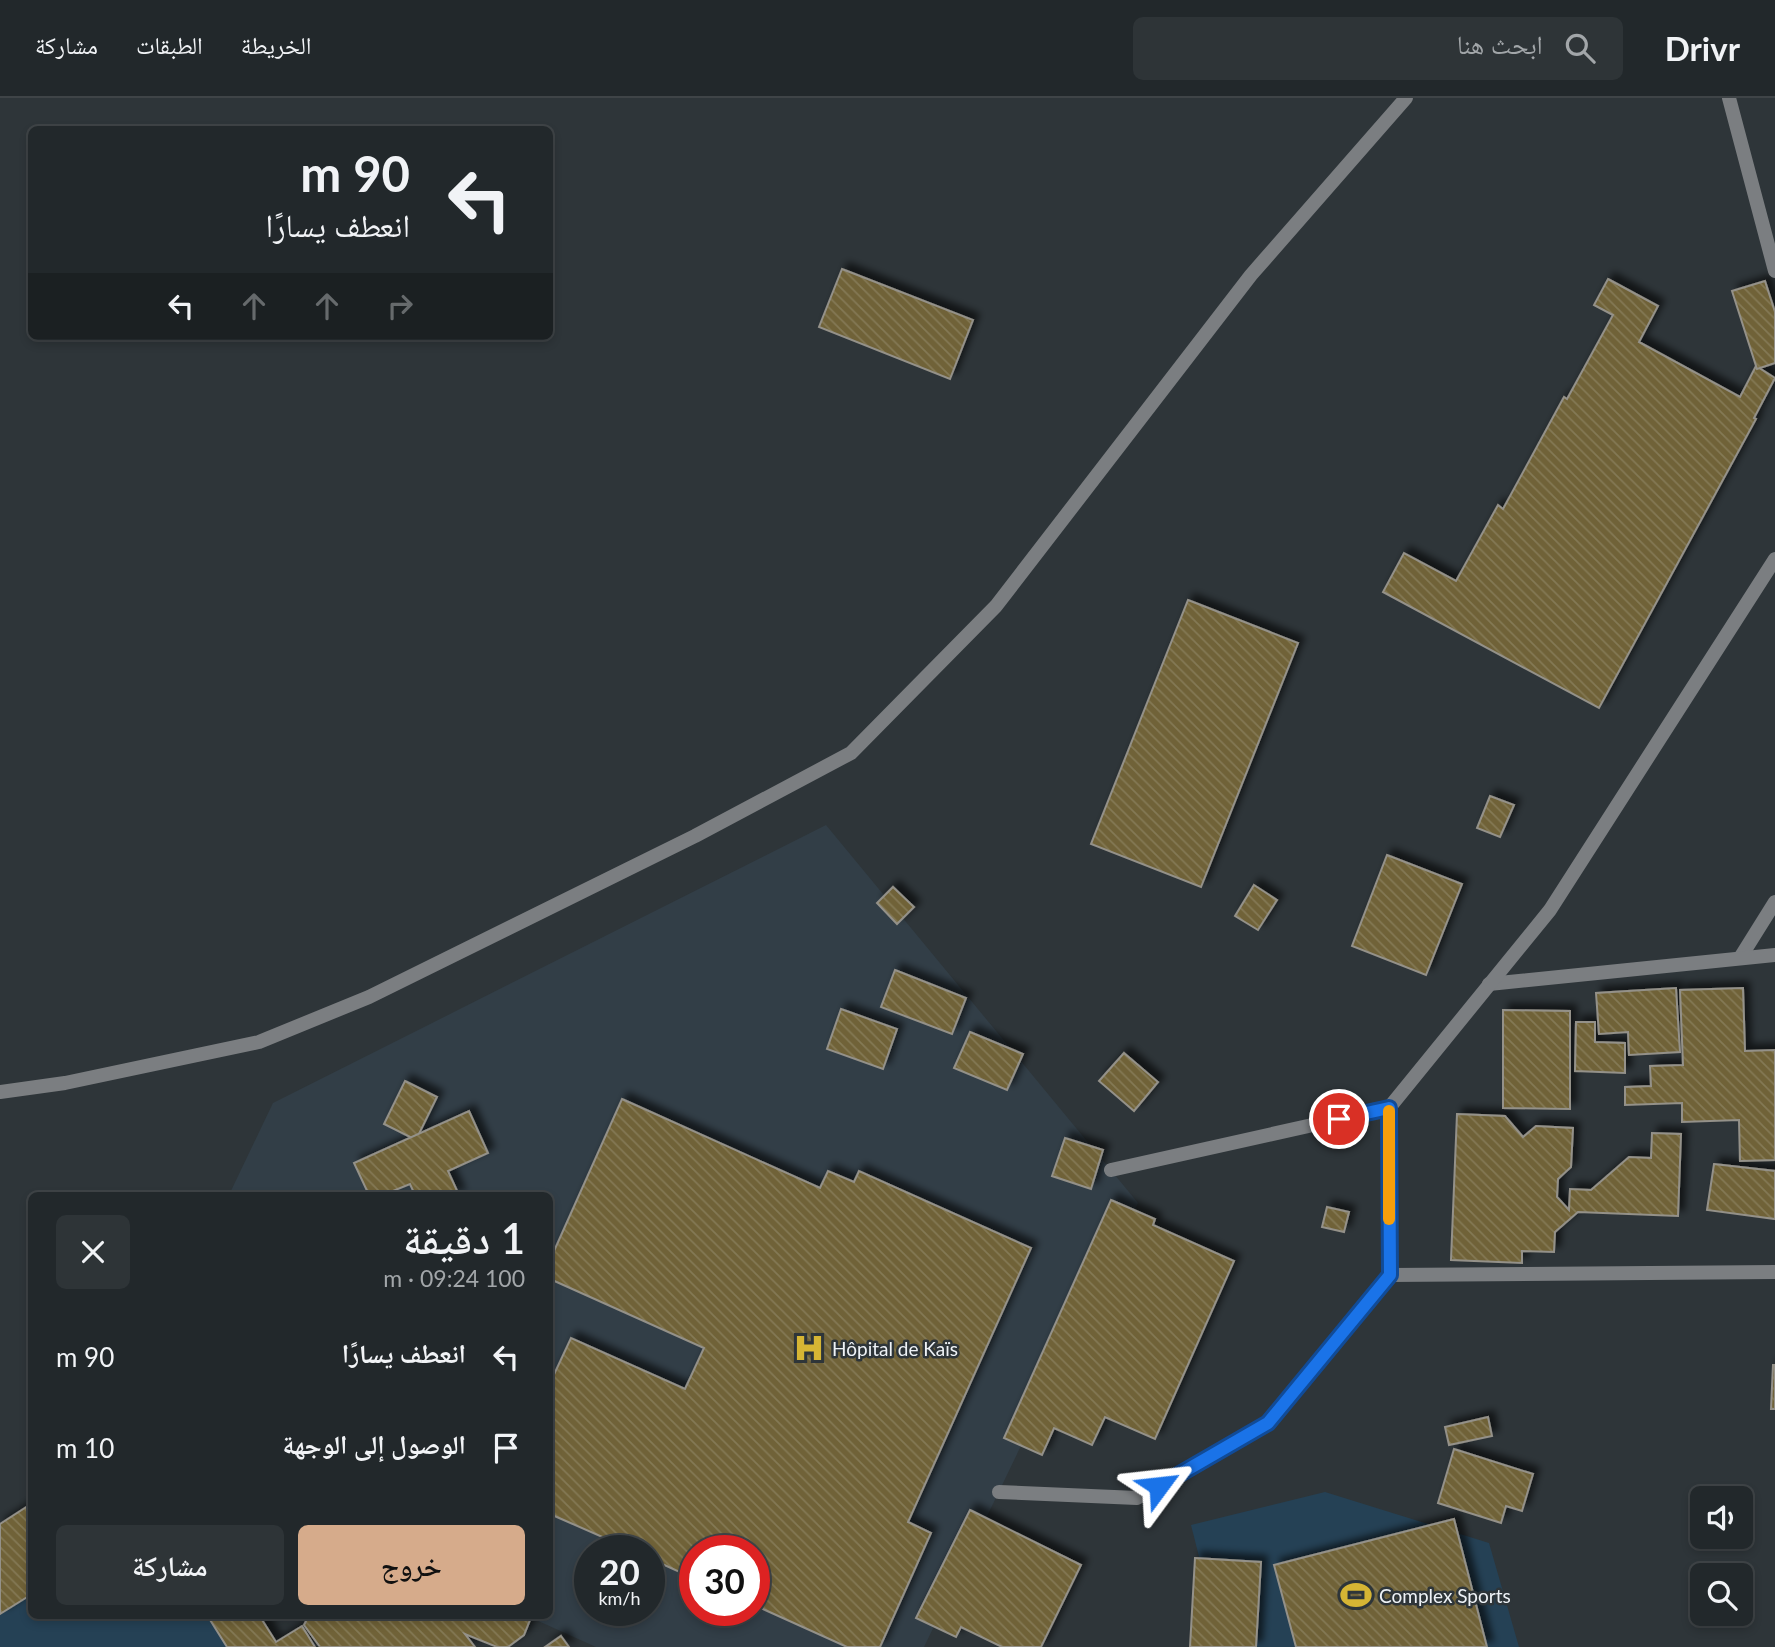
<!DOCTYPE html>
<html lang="ar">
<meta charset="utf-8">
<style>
:root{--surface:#22282b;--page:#2e3437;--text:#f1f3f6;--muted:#a2a6a9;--line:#3f4447;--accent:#d6ab8b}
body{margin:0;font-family:Lato,"Noto Naskh Arabic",sans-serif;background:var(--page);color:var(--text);direction:rtl;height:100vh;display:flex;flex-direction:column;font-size:26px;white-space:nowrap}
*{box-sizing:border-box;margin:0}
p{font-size:23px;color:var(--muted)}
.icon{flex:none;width:38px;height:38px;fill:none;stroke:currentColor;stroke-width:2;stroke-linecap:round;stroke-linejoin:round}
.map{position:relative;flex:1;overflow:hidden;direction:ltr}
.panel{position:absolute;left:28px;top:1094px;width:525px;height:427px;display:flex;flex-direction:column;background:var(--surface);border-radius:10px;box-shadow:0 4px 10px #0003,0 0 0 2px var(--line);direction:rtl}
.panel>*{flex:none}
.guide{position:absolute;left:28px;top:28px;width:525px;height:214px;border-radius:10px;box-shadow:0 4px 10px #0003,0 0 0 2px var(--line);direction:rtl;background:#22282b;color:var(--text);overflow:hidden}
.tools{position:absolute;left:1690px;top:1388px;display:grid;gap:14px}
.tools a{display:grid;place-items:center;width:63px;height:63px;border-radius:10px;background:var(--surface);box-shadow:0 4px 10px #0003,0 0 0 2px var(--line);font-size:35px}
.speed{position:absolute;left:574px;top:1437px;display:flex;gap:14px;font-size:35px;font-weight:700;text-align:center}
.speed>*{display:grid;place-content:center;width:91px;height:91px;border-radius:50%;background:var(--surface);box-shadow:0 4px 10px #0003,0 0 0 2px var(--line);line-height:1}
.speed small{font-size:18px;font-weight:400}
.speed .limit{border:10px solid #d22;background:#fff;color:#111}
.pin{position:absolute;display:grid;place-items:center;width:60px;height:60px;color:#fff;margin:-30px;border:4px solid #fff;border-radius:50%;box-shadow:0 2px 7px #0007}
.me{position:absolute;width:77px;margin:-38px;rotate:60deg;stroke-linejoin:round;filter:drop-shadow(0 0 5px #0008)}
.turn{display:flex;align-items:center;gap:24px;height:147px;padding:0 28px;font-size:32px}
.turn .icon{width:91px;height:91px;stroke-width:2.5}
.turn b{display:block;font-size:49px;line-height:60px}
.lanes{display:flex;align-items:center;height:66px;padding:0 28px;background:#0003;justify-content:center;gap:35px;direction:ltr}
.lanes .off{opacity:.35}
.round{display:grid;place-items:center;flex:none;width:74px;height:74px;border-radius:10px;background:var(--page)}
.summary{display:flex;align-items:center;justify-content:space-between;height:119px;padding:0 28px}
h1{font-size:42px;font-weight:600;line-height:52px}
.primary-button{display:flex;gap:14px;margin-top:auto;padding:14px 28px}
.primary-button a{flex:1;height:80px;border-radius:10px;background:var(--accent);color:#111;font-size:28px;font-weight:600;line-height:80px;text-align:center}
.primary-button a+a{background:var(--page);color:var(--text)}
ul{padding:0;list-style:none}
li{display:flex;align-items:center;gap:21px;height:91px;padding:0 28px}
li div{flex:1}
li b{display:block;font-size:26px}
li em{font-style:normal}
header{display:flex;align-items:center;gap:42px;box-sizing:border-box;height:98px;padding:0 35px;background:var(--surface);border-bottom:2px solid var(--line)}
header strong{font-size:33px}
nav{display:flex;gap:38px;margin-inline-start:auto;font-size:24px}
.search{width:490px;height:63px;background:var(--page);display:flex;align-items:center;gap:18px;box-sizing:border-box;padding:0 24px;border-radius:10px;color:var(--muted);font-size:26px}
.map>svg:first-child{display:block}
.built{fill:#323e47;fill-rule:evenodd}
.garden{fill:#254155}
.building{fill:url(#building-back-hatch);stroke:#949189;stroke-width:2;filter:url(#shadow)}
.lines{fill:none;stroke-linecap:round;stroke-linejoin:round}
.minor{stroke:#7b7e81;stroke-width:14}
.tertiary{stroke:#7b7e81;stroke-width:14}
.route-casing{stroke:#114b97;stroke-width:18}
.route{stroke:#1a73e8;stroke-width:12}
.slow{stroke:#f59e0b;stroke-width:12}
.labels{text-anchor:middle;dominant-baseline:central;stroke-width:5;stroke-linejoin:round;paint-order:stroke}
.poi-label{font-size:19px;fill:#eef2f6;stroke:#2e3539;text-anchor:start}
</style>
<header>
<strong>Drivr</strong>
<div class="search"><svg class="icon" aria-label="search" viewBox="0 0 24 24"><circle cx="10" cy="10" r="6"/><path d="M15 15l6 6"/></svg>ابحث هنا</div>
<nav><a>الخريطة</a><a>الطبقات</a><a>مشاركة</a></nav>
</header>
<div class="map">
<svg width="1775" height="1549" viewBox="0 0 1775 1549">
<defs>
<pattern id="building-back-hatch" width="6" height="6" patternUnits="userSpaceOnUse" patternTransform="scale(1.75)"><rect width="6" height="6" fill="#6f6238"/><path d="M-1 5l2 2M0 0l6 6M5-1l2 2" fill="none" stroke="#847955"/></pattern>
<filter id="shadow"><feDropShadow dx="6" dy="-6" stdDeviation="3.5" flood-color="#0009"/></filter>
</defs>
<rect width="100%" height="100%" fill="#2e3539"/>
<path class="built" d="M826 727 1138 1105 924 1549H596L525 1517H550V1097H229L273 1005ZM590 1452H649V1512H590ZM695 1452H754V1512H695Z"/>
<g class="garden">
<polygon points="1325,1394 1489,1445 1519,1549 1222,1549 1191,1427"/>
<polygon points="31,1497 32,1517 255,1517 274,1549 0,1549 0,1517"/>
</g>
<g class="building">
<polygon points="842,171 973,222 950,281 819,229"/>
<polygon points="1608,181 1658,208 1639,244 1740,299 1756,268 1775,280 1754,320 1756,321 1599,610 1383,494 1404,455 1456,483 1498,407 1503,411 1564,299 1567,301 1613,217 1594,207"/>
<polygon points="1765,183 1775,214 1775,265 1757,271 1732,193"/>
<polygon points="1188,502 1298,545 1201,789 1091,746"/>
<polygon points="1490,698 1514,707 1500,739 1477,730"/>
<polygon points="1387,757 1462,786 1426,877 1352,848"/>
<polygon points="1254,787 1277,802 1258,832 1235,818"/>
<polygon points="893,789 914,809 897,826 877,805"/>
<polygon points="895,872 966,900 952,936 881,909"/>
<polygon points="1676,890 1680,954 1629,957 1628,934 1599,936 1596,895"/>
<polygon points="1743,890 1745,953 1775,952 1775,1062 1740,1063 1739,1022 1682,1024 1682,1005 1625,1007 1625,989 1651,988 1650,968 1683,967 1680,892"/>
<polygon points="841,911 897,931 883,971 827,951"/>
<polygon points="1503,912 1570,913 1570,1011 1503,1010"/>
<polygon points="1576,924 1595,924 1595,944 1625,945 1625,975 1575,973"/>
<polygon points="970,934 1023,956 1007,992 954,970"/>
<polygon points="1124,955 1158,984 1134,1013 1099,983"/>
<polygon points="405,983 437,999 416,1042 384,1026"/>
<polygon points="622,1001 820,1090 828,1073 854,1084 859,1073 1031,1150 908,1424 931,1435 880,1549 847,1549 754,1507 754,1452 695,1452 695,1481 649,1460 649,1452 632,1452 550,1416 550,1283 551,1283 571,1240 685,1291 704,1250 550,1181 550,1162"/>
<polygon points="469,1013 488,1055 448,1073 459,1097 415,1097 410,1086 383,1097 369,1097 354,1065"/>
<polygon points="1457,1016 1505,1018 1523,1039 1536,1028 1573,1030 1571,1069 1558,1081 1557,1099 1569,1112 1570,1091 1591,1092 1629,1059 1651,1060 1652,1035 1681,1036 1678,1118 1578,1114 1555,1134 1554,1154 1522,1153 1522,1165 1451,1162"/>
<polygon points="1065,1040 1103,1052 1091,1091 1052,1078"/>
<polygon points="1714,1066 1775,1073 1775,1121 1707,1112"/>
<polygon points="1111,1102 1155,1121 1153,1127 1234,1163 1155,1341 1105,1319 1092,1347 1054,1330 1042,1357 1004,1340"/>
<polygon points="1327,1109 1349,1114 1344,1134 1322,1129"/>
<polygon points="1773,1267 1775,1267 1775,1311 1771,1311"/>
<polygon points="1488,1319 1492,1338 1449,1347 1445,1329"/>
<polygon points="1454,1351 1533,1376 1522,1413 1506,1408 1501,1425 1438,1405"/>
<polygon points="31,1406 32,1496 0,1516 0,1426"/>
<polygon points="970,1412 1081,1467 1041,1549 1002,1549 961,1529 956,1539 916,1520"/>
<polygon points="1454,1421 1487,1549 1296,1549 1274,1467"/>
<polygon points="1195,1460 1261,1464 1256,1549 1190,1549"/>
<polygon points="207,1517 259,1517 276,1544 302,1528 315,1549 227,1549"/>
<polygon points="309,1517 532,1517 524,1537 508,1549 497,1549 465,1536 475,1549 320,1549 304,1527"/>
<polygon points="561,1538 569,1549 545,1549"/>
</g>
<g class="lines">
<g class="minor">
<polyline points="1729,0 1775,173"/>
<polyline points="1740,860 1775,804"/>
<polyline points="1489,886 1775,857"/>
<polyline points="1111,1072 1389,1010 1550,812 1775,461"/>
<polyline points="1390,1177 1775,1174"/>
<polyline points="999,1394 1137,1400 1268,1325 1390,1177 1389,1010"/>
</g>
<polyline class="tertiary" points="0,994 65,985 259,944 369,899 695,738 851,655 996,508 1251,177 1406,0"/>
</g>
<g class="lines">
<g class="route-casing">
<polyline id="route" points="1159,1388 1268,1325 1390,1177 1389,1010 1339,1021"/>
</g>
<use href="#route" class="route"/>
<polyline class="slow" points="1389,1013 1389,1121"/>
</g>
<defs>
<g id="hospital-bare" transform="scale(2.415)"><path d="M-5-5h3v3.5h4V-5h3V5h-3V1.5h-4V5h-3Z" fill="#d6b534" stroke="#2e3539" stroke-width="2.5" paint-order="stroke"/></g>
<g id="stadium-bare" transform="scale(2.415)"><path d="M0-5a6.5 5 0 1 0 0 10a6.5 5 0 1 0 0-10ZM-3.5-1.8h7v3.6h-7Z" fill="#d6b534" stroke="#2e3539" stroke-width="2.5" paint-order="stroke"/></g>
</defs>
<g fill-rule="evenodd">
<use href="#hospital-bare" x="809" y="1250"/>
<use href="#stadium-bare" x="1356" y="1497"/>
</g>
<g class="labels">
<g class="poi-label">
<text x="832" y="1250">Hôpital de Kaïs</text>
<text x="1379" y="1497">Complex Sports</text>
</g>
</g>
</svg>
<div class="tools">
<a><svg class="icon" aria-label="sound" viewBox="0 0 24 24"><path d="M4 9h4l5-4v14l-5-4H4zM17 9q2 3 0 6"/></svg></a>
<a><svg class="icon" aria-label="search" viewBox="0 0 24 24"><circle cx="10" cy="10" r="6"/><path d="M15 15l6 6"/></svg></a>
</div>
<div class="speed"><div>20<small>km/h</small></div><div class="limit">30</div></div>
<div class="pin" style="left:1339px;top:1021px;background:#d93025"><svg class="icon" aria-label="arrive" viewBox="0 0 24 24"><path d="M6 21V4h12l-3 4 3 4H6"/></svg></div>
<svg class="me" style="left:1159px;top:1388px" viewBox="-20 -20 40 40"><path d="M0-17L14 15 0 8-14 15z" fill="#1a73e8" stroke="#fff" stroke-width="4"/></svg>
<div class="guide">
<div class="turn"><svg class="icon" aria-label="left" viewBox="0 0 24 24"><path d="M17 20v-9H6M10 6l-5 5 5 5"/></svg><div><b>90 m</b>انعطف يسارًا</div></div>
<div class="lanes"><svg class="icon" aria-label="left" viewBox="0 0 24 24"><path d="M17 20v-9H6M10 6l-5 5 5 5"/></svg><svg class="icon off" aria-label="ahead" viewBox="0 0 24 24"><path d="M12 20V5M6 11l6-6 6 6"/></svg><svg class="icon off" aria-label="ahead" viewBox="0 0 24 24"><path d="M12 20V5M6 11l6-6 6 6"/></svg><svg class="icon off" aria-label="right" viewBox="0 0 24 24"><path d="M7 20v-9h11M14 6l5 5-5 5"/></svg></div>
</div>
<section class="panel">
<div class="summary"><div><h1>1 دقيقة</h1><p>100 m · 09:24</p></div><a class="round"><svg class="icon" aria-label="close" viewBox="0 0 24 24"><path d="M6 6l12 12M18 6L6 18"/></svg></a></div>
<ul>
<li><svg class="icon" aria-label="left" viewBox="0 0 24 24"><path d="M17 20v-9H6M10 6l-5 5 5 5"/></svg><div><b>انعطف يسارًا</b></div><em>90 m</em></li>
<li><svg class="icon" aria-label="arrive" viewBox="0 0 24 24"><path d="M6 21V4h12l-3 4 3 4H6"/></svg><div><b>الوصول إلى الوجهة</b></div><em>10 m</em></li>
</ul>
<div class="primary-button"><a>خروج</a><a>مشاركة</a></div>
</section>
</div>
